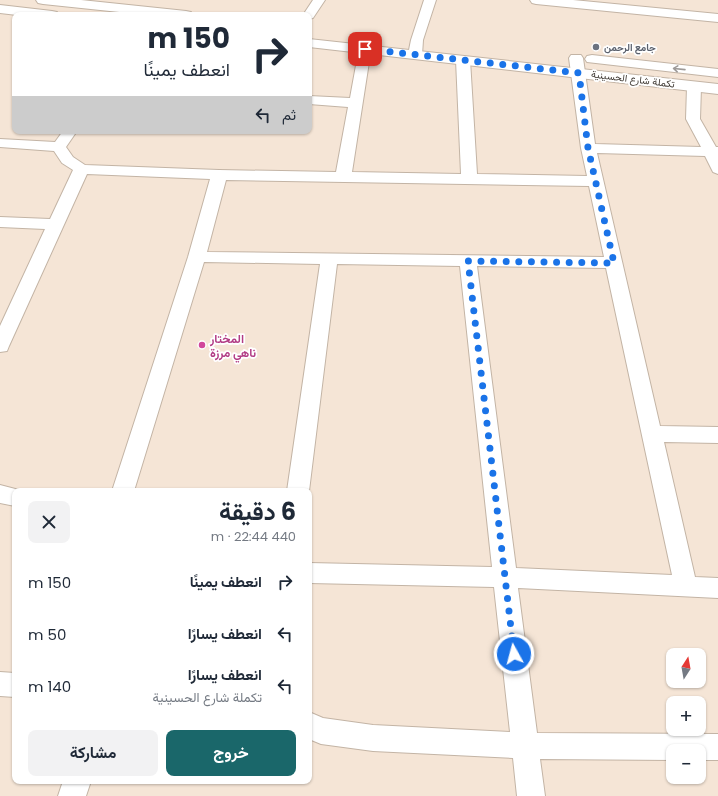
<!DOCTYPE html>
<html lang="ar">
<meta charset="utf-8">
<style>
:root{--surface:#fff;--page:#f2f2f3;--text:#1f2937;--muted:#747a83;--accent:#1a676a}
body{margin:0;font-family:Poppins,Vazirmatn,sans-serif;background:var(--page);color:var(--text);direction:rtl;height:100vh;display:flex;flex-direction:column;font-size:15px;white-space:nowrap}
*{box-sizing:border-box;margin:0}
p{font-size:13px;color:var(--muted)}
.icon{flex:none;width:22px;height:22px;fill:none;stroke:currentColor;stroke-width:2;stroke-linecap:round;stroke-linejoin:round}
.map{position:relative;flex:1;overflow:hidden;direction:ltr}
.details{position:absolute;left:12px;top:488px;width:300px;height:296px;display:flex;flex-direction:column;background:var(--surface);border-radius:8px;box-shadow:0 1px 3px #0004;direction:rtl}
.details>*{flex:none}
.banner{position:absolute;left:12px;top:12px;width:300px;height:122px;border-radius:8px;box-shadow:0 1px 3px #0004;direction:rtl;background:#fff;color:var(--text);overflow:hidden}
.needle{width:26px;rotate:11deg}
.buttons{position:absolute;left:666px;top:648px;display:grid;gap:8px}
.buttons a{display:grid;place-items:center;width:40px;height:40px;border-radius:8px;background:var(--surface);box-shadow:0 1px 3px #0004;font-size:20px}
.pin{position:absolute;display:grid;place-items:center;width:34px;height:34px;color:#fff;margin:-17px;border-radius:8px;box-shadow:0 2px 6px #0006}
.me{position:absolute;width:44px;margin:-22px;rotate:353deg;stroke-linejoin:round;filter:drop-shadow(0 0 3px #0008)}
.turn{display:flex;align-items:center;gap:14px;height:84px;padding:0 16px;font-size:18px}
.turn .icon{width:52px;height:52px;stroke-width:2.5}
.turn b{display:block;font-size:28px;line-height:34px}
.then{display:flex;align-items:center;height:38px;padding:0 16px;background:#0003;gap:8px;font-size:15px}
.round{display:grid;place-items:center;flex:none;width:42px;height:42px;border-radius:8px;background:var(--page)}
.head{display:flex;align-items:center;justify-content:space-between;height:68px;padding:0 16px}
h1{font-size:24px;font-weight:700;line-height:30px}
.button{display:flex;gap:8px;margin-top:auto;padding:8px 16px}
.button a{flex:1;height:46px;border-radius:8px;background:var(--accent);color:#fff;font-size:16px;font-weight:700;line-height:46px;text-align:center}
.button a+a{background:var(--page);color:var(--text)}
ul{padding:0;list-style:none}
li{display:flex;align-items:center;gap:12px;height:52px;padding:0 16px}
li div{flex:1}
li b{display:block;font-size:15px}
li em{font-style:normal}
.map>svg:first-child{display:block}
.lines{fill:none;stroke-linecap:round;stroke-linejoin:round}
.street-casing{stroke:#c3b4a5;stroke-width:2}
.secondary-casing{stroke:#c3b4a5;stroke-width:2}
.street{fill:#fff;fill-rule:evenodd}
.secondary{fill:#fff;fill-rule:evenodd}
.oneway{stroke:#9e9a98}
.route{stroke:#1a73e8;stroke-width:7;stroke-dasharray:0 12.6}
.worship-dot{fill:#6b7280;stroke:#fff;stroke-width:1.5}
.hotel-dot{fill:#d1479c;stroke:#fff;stroke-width:1.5}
.labels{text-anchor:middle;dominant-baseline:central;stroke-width:3.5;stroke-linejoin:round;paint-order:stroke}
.far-worship-label{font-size:10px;font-weight:bold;fill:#5b616d;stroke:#fff;text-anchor:start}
.far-street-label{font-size:10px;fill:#3c3630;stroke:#fff}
.hotel-label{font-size:12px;font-weight:bold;fill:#b23c85;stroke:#fff;text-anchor:start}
</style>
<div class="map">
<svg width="718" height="796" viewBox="0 0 718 796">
<rect width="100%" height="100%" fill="#f5e5d6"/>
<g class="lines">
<g class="street-casing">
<g id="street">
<polygon points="313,0 325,0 313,18 309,19 309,15 303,15"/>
<polygon points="424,0 436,0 423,40 422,55 420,58 410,58 408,55 411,40"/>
<polygon points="530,0 573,0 718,14 718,22 536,4 532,3"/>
<path d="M365 45 370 46 371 49 352 172 461 174 456 60 458 57H468L470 60 477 174 587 176 581 148 569 58 571 55H581L583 58 595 144 701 147 686 119 687 87 689 84 694 83 699 84 701 87 700 119 716 147H718V174L713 172 705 156 597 153 660 426 718 427V443L664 442 695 577 718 578V598L518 588 537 733 718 734V760H699V751H673V760L540 759 545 796H517L513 758 373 751 321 744 309 739V712L323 718 373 725 510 732 494 587 309 583V563L492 567 460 266 337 264 309 491H287L320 264 204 262 134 491H112L188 257 210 179 87 174 9 346 7 351 0 352V326L45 229 0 227V217L50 219 73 170 62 163 54 151 0 147V139L55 142 63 131H77L66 147 73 157 85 165 219 170 336 172 348 107 309 104V96L350 98 359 49 360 46ZM226 180 589 186 604 257 207 252ZM477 266 606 268 672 575 516 568Z"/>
<polygon points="0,485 23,491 15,491 15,506 0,503"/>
<polygon points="0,672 15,673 15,697 0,696"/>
<polygon points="63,781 91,781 86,796 58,796"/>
</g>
</g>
<g class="secondary-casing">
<g id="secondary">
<polygon points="36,0 81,0 186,11 191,12 193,15 148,15 43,4 38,3"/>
<polygon points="0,5 52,11 57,12 59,15 17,15 0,13"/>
<polygon points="309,39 718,84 718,94 309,47"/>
<polygon points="592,55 718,69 718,77 587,62 585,59 587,56"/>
</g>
</g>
<use href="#street" class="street"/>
<use href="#secondary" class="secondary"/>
</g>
<defs><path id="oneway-shaft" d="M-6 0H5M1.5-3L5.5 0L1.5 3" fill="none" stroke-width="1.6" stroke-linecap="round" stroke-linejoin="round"/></defs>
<use class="oneway" href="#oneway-shaft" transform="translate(679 69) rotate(-174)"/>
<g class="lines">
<polyline class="route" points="365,49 579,73 588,148 614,263 468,261 514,654"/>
</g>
<circle class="worship-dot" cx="596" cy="47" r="4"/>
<circle class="hotel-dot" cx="202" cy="345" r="4"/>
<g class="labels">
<g class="far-worship-label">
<text x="604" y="47">جامع الرحمن</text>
</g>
<g class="far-street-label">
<text transform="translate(633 79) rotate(7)">تكملة شارع الحسينية</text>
</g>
<g class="hotel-label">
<text x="210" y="338">المختار<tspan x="210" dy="14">ناهي مرزة</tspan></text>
</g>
</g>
</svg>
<div class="buttons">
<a><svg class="needle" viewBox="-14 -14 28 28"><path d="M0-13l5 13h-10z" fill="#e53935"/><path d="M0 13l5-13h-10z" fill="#747a83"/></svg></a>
<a>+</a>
<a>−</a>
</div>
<div class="pin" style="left:365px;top:49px;background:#d93025"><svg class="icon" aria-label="arrive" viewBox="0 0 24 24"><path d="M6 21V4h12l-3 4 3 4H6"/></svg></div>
<svg class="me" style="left:514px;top:654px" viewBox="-20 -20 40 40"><circle r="17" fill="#1a73e8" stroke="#fff" stroke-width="3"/><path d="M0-11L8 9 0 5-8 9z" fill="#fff"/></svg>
<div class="banner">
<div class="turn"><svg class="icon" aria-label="right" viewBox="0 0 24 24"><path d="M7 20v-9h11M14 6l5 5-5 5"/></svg><div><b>150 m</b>انعطف يمينًا</div></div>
<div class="then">ثم<svg class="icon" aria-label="left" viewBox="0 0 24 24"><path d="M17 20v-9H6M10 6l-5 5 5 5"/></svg></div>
</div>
<section class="details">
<div class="head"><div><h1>6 دقيقة</h1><p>440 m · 22:44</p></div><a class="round"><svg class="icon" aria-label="close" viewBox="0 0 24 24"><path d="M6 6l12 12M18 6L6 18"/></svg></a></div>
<ul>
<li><svg class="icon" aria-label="right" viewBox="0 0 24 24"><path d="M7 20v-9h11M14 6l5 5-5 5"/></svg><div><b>انعطف يمينًا</b></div><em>150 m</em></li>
<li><svg class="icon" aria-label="left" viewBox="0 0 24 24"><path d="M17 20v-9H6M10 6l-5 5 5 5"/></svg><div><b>انعطف يسارًا</b></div><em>50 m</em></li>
<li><svg class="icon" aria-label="left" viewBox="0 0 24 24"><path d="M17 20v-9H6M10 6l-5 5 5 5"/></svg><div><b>انعطف يسارًا</b><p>تكملة شارع الحسينية</p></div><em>140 m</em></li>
</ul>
<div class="button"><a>خروج</a><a>مشاركة</a></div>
</section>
</div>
